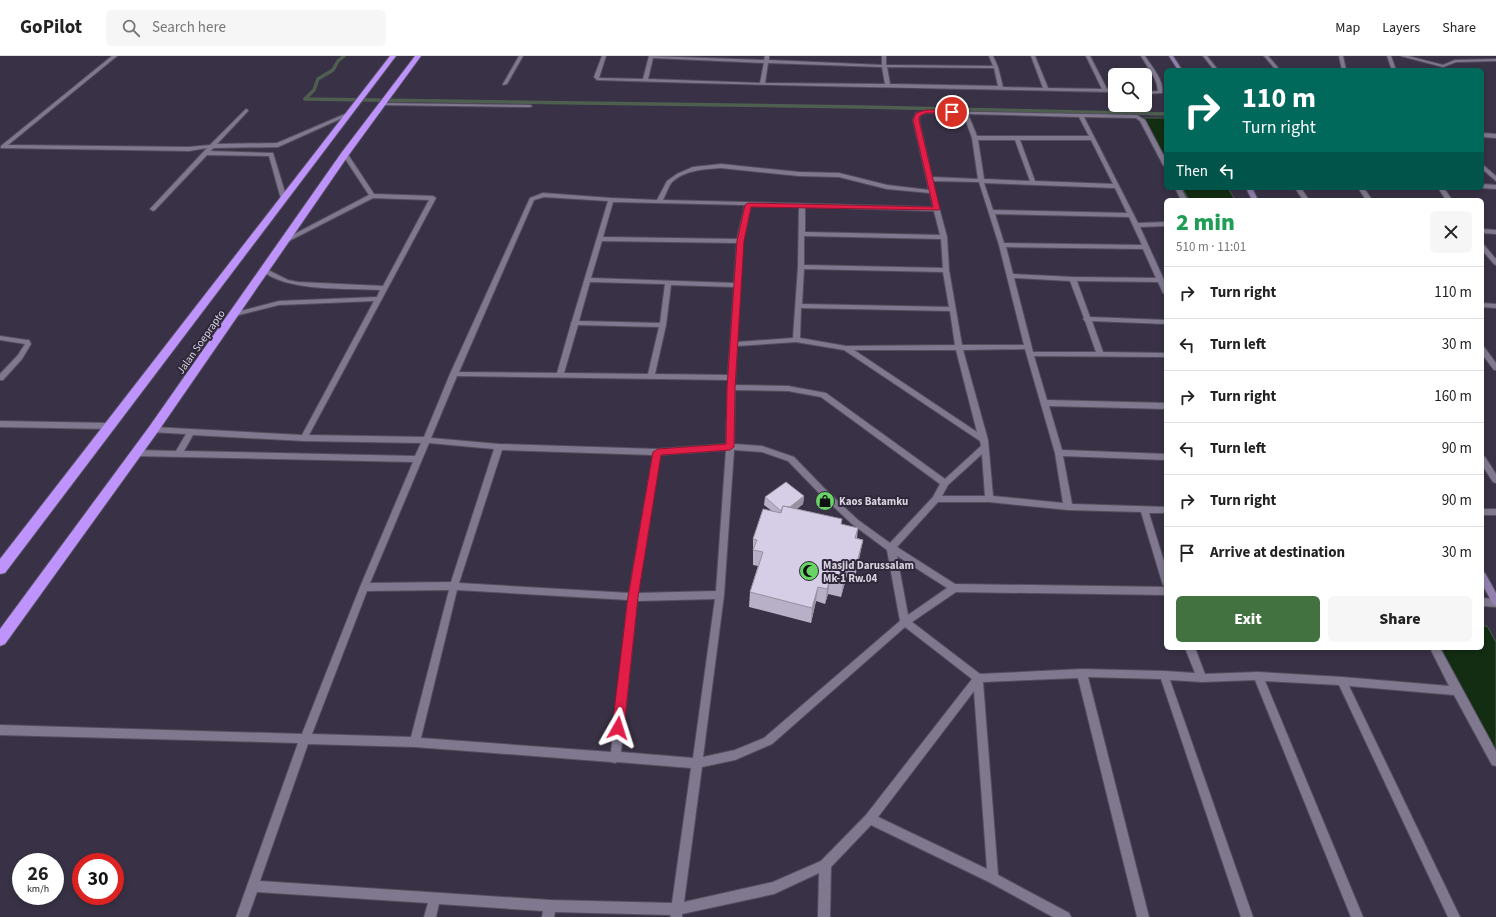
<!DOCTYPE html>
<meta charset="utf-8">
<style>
:root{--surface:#fff;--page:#f6f6f6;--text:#222;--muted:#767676;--line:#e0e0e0;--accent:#427240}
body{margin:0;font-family:"Source Sans 3",sans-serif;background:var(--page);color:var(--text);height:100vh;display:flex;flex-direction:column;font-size:15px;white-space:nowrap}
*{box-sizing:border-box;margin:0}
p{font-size:13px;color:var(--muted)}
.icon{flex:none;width:22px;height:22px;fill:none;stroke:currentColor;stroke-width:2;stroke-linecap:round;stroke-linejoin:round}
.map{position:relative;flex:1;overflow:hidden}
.panel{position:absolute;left:1164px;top:142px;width:320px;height:452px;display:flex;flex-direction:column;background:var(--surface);border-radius:6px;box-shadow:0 2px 6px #0003}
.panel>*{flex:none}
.guide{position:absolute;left:1164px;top:12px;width:320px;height:122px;border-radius:6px;box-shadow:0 2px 6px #0003;background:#00695c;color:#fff;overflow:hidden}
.controls{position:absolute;left:1108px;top:12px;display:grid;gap:8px}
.controls a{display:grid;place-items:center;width:44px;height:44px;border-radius:6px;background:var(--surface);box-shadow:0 2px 6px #0003;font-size:20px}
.speed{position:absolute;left:12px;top:797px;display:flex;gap:8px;font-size:20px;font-weight:700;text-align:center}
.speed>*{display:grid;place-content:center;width:52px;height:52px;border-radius:50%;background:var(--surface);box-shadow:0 2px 6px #0003;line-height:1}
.speed small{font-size:10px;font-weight:400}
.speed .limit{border:6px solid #d22;background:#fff;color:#111}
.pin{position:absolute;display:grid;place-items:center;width:34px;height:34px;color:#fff;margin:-17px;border:2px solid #fff;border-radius:50%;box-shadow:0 1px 4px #0007}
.me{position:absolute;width:44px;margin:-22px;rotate:6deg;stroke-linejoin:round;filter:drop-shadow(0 0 3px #0008)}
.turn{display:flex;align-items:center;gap:14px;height:84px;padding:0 12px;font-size:18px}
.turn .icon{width:52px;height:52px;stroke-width:2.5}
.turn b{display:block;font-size:28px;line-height:34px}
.then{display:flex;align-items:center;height:38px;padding:0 12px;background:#0003;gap:8px;font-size:15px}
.round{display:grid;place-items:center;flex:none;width:42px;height:42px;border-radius:6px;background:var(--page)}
.head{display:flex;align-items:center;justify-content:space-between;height:68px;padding:0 12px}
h1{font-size:24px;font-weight:800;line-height:30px;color:#1e9e55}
.action{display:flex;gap:8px;margin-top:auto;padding:8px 12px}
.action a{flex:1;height:46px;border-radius:6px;background:var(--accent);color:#fff;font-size:16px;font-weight:800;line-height:46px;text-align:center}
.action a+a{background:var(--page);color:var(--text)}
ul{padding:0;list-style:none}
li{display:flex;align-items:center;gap:12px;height:52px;padding:0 12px;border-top:1px solid var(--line)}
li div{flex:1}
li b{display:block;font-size:15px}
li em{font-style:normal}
header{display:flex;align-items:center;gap:24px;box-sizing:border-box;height:56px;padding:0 20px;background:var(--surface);border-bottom:1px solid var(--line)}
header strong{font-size:19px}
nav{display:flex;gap:22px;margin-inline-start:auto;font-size:14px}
.search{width:280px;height:36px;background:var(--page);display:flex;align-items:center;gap:10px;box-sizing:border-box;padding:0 14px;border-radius:6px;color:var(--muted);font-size:15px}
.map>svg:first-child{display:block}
.water{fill:#132d12;stroke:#4e5f50}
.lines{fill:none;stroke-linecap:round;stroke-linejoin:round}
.stream{stroke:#4e5f50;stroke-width:3.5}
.lane-casing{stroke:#544e5e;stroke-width:2}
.street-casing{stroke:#544e5e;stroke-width:2}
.secondary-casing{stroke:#544e5e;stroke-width:2}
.highway-casing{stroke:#544e5e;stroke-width:2}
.lane{fill:#80788f;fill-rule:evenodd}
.street{fill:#80788f;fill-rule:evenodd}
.secondary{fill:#9380b0;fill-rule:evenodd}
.highway{fill:#be94fc;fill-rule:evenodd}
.wall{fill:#b8b0c6}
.shaded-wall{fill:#9690a1}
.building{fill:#d6cde6;stroke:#9690a1}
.route{fill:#e11d48;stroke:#92132f}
.labels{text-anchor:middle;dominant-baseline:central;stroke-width:4;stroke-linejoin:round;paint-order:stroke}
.street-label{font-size:11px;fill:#d7d3df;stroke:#2f283b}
.poi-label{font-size:11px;font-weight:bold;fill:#d7d3df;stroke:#2f283b;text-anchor:start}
</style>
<header>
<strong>GoPilot</strong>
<div class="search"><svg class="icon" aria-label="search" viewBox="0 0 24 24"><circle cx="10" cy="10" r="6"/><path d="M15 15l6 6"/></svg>Search here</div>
<nav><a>Map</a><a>Layers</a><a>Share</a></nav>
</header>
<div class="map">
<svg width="1496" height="861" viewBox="0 0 1496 861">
<rect width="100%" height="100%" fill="#393246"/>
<g class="water">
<polygon points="1143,62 1166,62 1166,103"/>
<polygon points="1182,132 1228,132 1235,144 1189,144"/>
<polygon points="1482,570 1487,570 1496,586 1496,698 1437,592 1482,592"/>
</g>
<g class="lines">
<polyline class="stream" points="344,0 338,5 333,14 318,23 314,34 305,43 860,51 1166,58"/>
<g class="lane-casing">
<g id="lane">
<polygon points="380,47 530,49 532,50 530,51 382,49 380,48"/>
<polygon points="1295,132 1301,132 1309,144 1303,144"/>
<polygon points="1482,400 1485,401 1496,418 1496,427 1493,426 1482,409"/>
</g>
</g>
<g class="street-casing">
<g id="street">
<polygon points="112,0 117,0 8,89 189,91 210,89 246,53 248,54 248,55 217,88 277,87 345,58 349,59 278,91 214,92 210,95 273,97 287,143 284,145 281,143 269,100 207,99 155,154 153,155 150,153 151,152 207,92 189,95 1,92 1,90"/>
<polygon points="519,0 523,0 507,28 503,29 503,28"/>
<path d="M602 0H606L599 22 643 23 649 0 764 4 765 0H769V4L882 9V0H886V9L993 10 989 0H993L998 11 1003 31 1043 32 1031 0H1035L1048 32 1102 33 1086 0H1090L1107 33 1115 34V36C942 32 770 30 597 24L594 21ZM653 2 764 7 760 27 648 23ZM768 7 882 11 885 28 765 27ZM887 11 994 12 998 30 890 28Z"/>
<path d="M1141 0H1145C1152 11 1164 24 1162 37L1145 38V36L1158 35C1157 21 1147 11 1141 0Z"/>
<polygon points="1203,0 1207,0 1218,14 1214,14"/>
<polygon points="1264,0 1268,0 1280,14 1276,14"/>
<polygon points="1339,0 1343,0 1346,14 1342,14"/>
<polygon points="1387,0 1391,0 1396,14 1392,14"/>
<polygon points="1401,0 1408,0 1443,9 1455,4 1496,3 1496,5 1456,6 1443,11"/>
<path d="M926 55 1137 59 1145 64 1166 104V111L1163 109 1140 65 1136 62 1084 61 1138 167 1166 166V170L1140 171 1164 224 1166 230V239L1163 237 1158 226 1077 225 1090 261 1166 264V268L1092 265 1103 296 1166 297V301L1034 300 1047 344 1166 347V353L1049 350 1062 394 1166 398V404L1063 400 1072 448 1166 451V457H1149L1166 512V530L1163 529 1162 526 1141 456 1068 454 989 446H938L897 491 955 528 1166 531V539L956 536 912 566 980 618 1082 613 1164 615 1195 617 1185 592H1195L1205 618 1258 616 1342 621 1449 630 1430 592H1440L1496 695V710L1492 709 1454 639 1349 630 1460 861H1448L1339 629 1265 625 1363 861H1351L1255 624 1202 626 1170 624 1253 861H1241L1161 623 1088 621 1149 861H1137L1078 622 983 626 998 819 1069 857 1071 861H1053L989 826 871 769 831 811 830 861H818L819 817 774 838 682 858V861H670L671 859 555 856 554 861H542L543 855 439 848 436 861H424L428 847 257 836 248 861H236L298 687 0 679V669L302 678 360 531 413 406 136 400 132 397 136 394 176 395 186 378 150 376 149 374 150 372 153 371 302 379 374 245 279 249 235 260 232 258 233 257 279 245 377 241 380 234C348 232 286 236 261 214L262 213H266L288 224 298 226 383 230 429 144 373 142 287 186H283V184L369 139 342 98 343 97H347L374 138 433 140 436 142 309 379 424 381 450 318 530 142 543 137 611 142 657 144 667 125 677 118 693 111 721 108 799 116 839 117 887 129 929 134 913 64 916 57ZM926 57H963L972 82 978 123 932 121 919 64 920 59ZM968 58 1079 61 1089 80H977ZM978 84H1015L1030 125 984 123ZM1020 84H1091L1113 128 1035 125ZM721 112 799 120 839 121 887 133 930 137 933 151 663 144C666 138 668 131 672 126 685 114 704 113 721 112ZM932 125 979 126 999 189 1024 289H962L949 214 947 181ZM984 127 1115 132 1127 157 993 154ZM544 141 608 145 572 265 571 267V268L557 317 459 316 534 144ZM613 146 745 149 737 183 603 181ZM751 150 799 151 798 211 793 282 737 286 743 185ZM805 151 934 155 940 179 805 176ZM995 158 1129 161 1142 189 1004 187ZM804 180 941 183 943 212 804 209ZM602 185 737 187 734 227 591 222ZM1006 191 1143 193 1156 222 1073 221 1013 218ZM804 213 943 216 949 251 802 248ZM1014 222 1070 225 1084 262 1083 263 1085 265 1096 296H1033ZM590 226 665 228 660 267 579 265ZM671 229 734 231 728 319 655 318 666 269ZM801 252 950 255 955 289 846 290 800 282ZM578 269 659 271 648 318 564 317ZM796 286 844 294 980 385 981 390 945 423 826 337 788 330 735 329 737 290ZM1025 293 1055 397 1063 447 993 440 988 384 963 294ZM854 294H956L977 376ZM457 320 728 324 726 388 657 393 499 388 431 382ZM735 334 788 335 821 341 940 428 933 441 890 487 858 464 824 432 794 401 762 390 734 388ZM193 379 304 385 421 387 415 400 184 395ZM429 387 494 393 451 526 370 527ZM502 394 653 399 629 537 459 527ZM726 394 716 535 638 537 660 399ZM734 394 762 396 788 405 818 436 852 468 887 494 900 565 764 682 735 694 703 701 724 539ZM982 398 985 440H942L948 429ZM897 500 947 532 908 559ZM449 534 411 681 312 678 367 535ZM457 534 628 544 611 696 421 682ZM715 543 693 702 621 696 637 545ZM905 571 972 623 866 759 821 805 773 826 684 846 702 711 735 704 772 688ZM974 635 987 813 878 761ZM308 688 415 691 611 706 615 707 617 706 691 712 672 847 550 844 260 825Z"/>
<polygon points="1482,77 1496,78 1496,82 1482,81"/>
<polygon points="1482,108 1496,120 1496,125 1482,113"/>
<polygon points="1482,128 1496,129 1496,133 1482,132"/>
<polygon points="1175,132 1181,132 1187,144 1181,144"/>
<polygon points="1358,132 1364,132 1372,144 1366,144"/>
<polygon points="1438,132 1444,132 1452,144 1446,144"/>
<polygon points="1482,173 1496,174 1496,178 1482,177"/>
<polygon points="1482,188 1484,189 1496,203 1496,209 1494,208 1482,194"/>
<polygon points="1482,247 1496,248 1496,252 1482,251"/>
<polygon points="0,280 27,284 29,284 31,288 22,303 3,324 0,324 0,318 18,299 25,288 0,284"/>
<polygon points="1482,291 1484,291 1496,307 1496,314 1494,314 1482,298"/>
<polygon points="0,365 109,367 113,370 109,373 0,371"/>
<rect x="1482" y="453" width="14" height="6"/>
<polygon points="1482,542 1496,543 1496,551 1482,550"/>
</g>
</g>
<g class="secondary-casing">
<g id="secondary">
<polygon points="1169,0 1173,0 1182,14 1178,14"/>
<polygon points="1246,132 1252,132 1258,144 1252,144"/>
<polygon points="1482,516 1485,517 1496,537 1496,549 1493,548 1482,528"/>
</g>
</g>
<g class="highway-casing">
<g id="highway">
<polygon points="390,0 396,0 5,517 0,518 0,503"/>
<polygon points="415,0 421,0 348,100 157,377 5,588 0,590 0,573 149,371 342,96"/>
</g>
</g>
<use href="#lane" class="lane"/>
<use href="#street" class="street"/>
<use href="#secondary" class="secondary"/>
<use href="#highway" class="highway"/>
</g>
<polygon class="wall" points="804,440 803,448 797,453 842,463 841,468 858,472 857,482 863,484 855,521 847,519 841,541 828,538 825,548 816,545 811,567 749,551 750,536 758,510 753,509 753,483 772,455 764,449 765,441"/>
<g class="shaded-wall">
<polygon points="804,440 803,448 783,464 783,456"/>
<polygon points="863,484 860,499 855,521 857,506"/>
<polygon points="849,504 847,519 841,541 843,526"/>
<polygon points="830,523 828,538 825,548 827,533"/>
<polygon points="818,531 816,545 811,567 812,552"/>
</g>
<g class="building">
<polygon points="786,426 804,440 790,451 783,450 781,455 765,441"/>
<polygon points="783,450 842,463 841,468 858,472 855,482 863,484 857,506 849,504 843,526 830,523 827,533 818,531 812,552 750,536 763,496 753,494 757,484 753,483 763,453 781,457"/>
</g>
<polygon class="route" points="926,54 952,54 954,56 952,57 926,57 920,60 919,64 940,153 939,154 751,151 744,185 735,332 734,391 730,394 661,399 638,541 624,672 622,676 618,678 614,676 612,672 628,541 653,396 658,393 726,388 727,332 737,185 745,149 748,147 933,151 913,64 916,57"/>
<defs>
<g id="shop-disc" transform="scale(1)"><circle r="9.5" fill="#68d465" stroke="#2f283b"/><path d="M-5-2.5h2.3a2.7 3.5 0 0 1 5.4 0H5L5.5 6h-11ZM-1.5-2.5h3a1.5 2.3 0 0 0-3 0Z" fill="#111"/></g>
<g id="mosque-disc" transform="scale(1)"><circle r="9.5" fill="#68d465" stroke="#2f283b"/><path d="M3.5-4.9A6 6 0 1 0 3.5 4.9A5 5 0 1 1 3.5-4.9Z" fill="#111"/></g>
</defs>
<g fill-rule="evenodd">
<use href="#shop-disc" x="825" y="445"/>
<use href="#mosque-disc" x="809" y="515"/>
</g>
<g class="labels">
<g class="street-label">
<text transform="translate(201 286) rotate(-55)">Jalan Soeprapto</text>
</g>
<g class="poi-label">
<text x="839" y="445">Kaos Batamku</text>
<text x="823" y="509">Masjid Darussalam<tspan x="823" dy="13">Mk-1 Rw.04</tspan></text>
</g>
</g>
</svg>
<div class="controls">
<a><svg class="icon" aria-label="search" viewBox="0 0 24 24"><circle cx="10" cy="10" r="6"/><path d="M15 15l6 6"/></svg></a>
</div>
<div class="speed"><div>26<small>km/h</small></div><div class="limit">30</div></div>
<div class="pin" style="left:952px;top:56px;background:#d93025"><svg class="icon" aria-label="arrive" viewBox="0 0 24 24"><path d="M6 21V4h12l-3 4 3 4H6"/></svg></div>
<svg class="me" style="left:618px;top:672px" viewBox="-20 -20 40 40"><path d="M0-17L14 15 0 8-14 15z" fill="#e11d48" stroke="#fff" stroke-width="4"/></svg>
<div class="guide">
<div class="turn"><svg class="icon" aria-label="right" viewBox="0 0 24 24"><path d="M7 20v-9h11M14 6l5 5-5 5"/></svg><div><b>110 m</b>Turn right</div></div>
<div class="then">Then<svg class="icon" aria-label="left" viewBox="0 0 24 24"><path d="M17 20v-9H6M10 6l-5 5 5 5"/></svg></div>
</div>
<section class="panel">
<div class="head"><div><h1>2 min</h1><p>510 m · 11:01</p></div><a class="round"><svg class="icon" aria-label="close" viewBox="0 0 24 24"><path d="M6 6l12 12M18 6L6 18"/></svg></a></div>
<ul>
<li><svg class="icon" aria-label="right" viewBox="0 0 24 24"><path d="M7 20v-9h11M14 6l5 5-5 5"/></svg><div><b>Turn right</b></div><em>110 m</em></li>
<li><svg class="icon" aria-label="left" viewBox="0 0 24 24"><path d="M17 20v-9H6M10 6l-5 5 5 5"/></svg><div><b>Turn left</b></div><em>30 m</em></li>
<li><svg class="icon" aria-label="right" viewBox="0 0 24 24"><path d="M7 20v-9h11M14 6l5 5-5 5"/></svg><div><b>Turn right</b></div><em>160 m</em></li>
<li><svg class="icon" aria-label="left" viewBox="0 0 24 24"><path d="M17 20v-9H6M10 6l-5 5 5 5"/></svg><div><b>Turn left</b></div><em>90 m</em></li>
<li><svg class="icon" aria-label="right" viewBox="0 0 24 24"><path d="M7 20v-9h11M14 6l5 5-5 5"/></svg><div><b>Turn right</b></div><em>90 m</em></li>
<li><svg class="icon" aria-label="arrive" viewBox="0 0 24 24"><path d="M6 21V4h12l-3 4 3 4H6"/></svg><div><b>Arrive at destination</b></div><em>30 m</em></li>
</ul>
<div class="action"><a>Exit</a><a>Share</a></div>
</section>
</div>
